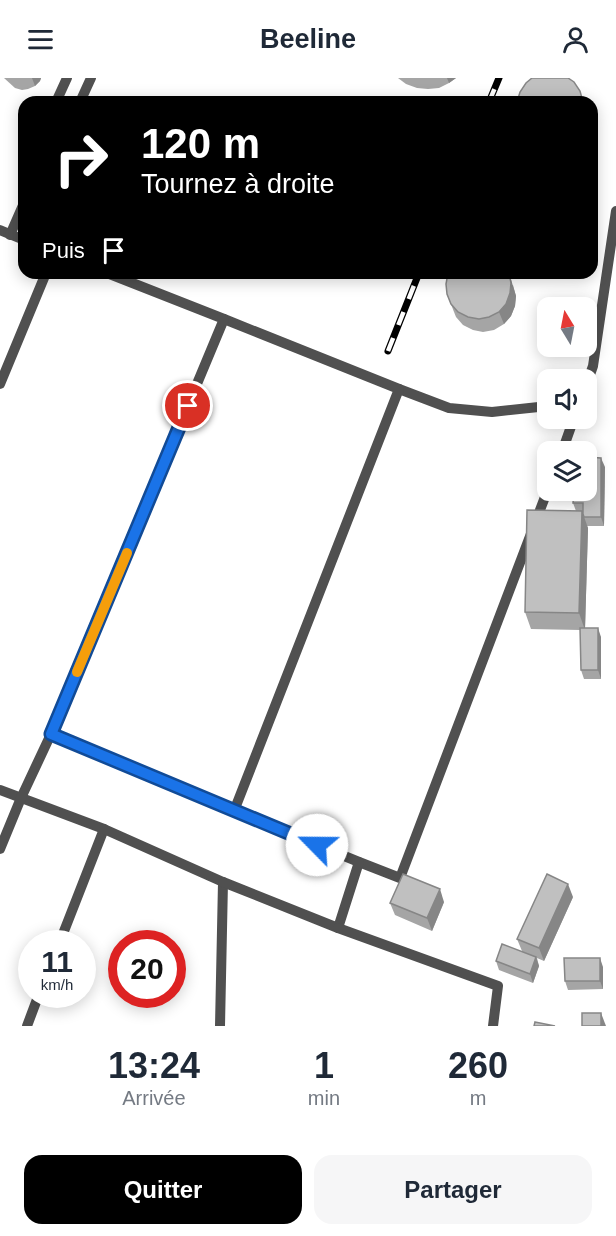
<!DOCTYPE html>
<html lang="fr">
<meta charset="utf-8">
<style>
:root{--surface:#fff;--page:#f6f6f7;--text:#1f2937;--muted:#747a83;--accent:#000}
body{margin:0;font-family:Helvetica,sans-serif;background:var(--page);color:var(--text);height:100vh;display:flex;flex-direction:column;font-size:22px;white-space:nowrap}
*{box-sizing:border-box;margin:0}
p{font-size:20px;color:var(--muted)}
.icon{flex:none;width:33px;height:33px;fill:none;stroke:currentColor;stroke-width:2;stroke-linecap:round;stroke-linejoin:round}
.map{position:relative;height:948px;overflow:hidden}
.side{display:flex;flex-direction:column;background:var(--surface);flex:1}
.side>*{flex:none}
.top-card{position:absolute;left:18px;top:18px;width:580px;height:183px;border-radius:18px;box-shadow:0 3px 15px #0003;background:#000;color:#fff;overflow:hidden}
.needle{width:39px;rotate:350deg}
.buttons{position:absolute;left:537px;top:219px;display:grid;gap:12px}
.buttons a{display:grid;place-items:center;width:60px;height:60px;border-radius:12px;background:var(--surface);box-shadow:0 3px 15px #0003;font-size:30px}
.speed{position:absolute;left:18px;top:852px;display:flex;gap:12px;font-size:30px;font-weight:700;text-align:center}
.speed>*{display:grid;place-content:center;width:78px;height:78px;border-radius:50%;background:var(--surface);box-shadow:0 3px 15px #0003;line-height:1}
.speed small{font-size:15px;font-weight:400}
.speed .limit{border:9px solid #d22;background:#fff;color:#111}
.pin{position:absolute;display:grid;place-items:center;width:51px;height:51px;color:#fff;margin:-26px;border:3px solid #fff;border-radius:50%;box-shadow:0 2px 6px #0007}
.me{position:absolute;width:66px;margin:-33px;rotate:293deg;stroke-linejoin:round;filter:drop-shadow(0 0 4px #0008)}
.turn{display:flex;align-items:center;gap:21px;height:126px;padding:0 24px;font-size:27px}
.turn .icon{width:78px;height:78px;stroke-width:2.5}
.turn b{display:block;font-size:42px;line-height:51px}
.then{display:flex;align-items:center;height:57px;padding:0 24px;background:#0003;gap:12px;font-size:22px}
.eta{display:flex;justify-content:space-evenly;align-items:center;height:102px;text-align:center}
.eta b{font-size:36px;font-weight:600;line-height:42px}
.action{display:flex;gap:12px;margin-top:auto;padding:12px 24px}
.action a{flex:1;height:69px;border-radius:18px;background:var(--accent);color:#fff;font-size:24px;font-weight:600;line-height:69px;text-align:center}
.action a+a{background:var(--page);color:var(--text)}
header{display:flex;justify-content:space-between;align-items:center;height:78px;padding:0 24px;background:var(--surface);font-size:27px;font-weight:600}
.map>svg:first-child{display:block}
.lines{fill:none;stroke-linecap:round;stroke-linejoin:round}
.service{stroke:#505050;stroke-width:10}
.rail-casing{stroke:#000;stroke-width:7}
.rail{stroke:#fff;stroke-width:4.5;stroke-dasharray:14;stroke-linecap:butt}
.wall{fill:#a5a5a5}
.shaded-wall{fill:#868686}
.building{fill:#c0c0c0;stroke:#868686;stroke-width:1.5}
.route-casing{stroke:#114b97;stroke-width:15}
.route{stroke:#1a73e8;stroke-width:10}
.slow{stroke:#f59e0b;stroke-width:10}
</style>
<header><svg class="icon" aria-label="menu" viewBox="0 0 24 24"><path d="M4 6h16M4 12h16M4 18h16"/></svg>Beeline<svg class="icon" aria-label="person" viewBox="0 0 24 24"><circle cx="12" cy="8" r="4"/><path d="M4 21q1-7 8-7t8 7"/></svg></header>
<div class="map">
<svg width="616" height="948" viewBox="0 0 616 948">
<rect width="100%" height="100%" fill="#fff"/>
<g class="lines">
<g class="service">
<polyline points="56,24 67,0"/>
<polyline points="80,24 91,0"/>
<polyline points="0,152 24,162"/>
<polyline points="10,157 24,125"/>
<polyline points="0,306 46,195"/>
<polyline points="586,308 593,288 616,133"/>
<polyline points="399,311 449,330 492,334 548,328"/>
<polyline points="562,374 574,340"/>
<polyline points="51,656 234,733 399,311 224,241"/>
<polyline points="0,712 104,751 59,866"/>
<polyline points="234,733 359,784 400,800 548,411"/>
<polyline points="104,751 223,804 220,948"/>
<polyline points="0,771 21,720 51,656 224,241 107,195"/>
<polyline points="223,804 338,850 359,784"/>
<polyline points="338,850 498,908 493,948"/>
<polyline points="27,948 39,916"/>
</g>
<g class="rail-casing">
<g id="rail">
<polyline points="489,24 499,0"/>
<polyline points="388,273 419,195"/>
</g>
</g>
<use href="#rail" class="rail"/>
</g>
<g class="wall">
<polygon points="4,0 41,0 40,3 35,8 28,11 22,12 15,10"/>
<polygon points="398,0 456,0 449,5 439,10 428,11 417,10 406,6"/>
<polygon points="513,207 516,218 515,228 511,238 504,246 494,252 483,254 473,252 463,247 456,239 447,216"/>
<polygon points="605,389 604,448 587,448 588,450 585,550 601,559 601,601 584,601 581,592 580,552 531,551 525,534 576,433 573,425"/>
<polygon points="573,819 544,883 537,880 539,888 533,905 499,892 496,883 522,873 517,861"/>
<polygon points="444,824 432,853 395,837 390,825"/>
<polygon points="603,889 603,911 568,912 565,903"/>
</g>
<g class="shaded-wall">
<polygon points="32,0 41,0 40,3 35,8"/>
<polygon points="447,0 456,0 449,5"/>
<polygon points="509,195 516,218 515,228 511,238 504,246 499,234"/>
<polygon points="601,380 605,389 604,448 601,439"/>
<polygon points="582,433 588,450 585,552 579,535"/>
<polygon points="598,550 601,559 601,601 598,592"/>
<polygon points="568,806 573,819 544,883 539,870"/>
<polygon points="440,811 444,824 432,853 427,840"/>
<polygon points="536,879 539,888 533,905 530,896"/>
<polygon points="600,880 603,889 603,911 600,903"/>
<polygon points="601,935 606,948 601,948"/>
</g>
<g class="building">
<polygon points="532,0 568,0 574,4 580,13 583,24 517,24 520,14 526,5"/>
<polygon points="448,195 509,195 511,205 510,215 506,226 499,234 489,239 479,241 468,239 458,234 451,226 447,216 446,206"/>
<polygon points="586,379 601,380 601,439 584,439 583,436 583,425 573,425 574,414 583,414 583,412 586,412"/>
<polygon points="527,432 582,433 579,535 525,534"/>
<polygon points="580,550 598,550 598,592 581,592"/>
<polygon points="403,796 440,811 427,840 390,825"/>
<polygon points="547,796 568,806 539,870 517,861"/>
<polygon points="502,866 536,879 530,896 496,883"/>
<polygon points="564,880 600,880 600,903 565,903"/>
<rect x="582" y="935" width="19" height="13"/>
<polygon points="535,944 555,948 534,948"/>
</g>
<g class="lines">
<g class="route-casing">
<polyline id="route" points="188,328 51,656 317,767"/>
</g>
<use href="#route" class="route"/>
<polyline class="slow" points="77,594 127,475"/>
</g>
</svg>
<div class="buttons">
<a><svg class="needle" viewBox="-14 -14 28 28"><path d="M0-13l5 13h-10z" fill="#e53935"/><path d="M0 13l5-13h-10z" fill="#747a83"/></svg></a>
<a><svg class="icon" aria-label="sound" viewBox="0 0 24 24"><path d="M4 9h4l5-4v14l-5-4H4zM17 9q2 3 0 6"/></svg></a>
<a><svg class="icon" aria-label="layers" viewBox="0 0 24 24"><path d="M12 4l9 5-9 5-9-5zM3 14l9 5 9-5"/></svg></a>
</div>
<div class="speed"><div>11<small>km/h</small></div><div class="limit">20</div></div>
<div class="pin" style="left:188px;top:328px;background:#d93025"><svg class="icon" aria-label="arrive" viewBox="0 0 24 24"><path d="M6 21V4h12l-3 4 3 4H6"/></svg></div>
<svg class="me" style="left:317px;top:767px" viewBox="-20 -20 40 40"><circle r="19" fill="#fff"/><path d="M0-13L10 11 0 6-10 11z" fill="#1a73e8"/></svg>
<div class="top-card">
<div class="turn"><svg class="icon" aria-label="right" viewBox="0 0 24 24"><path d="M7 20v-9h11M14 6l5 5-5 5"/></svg><div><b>120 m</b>Tournez à droite</div></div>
<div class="then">Puis<svg class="icon" aria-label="arrive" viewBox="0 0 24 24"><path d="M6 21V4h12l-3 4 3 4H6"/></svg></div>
</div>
</div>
<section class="side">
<div class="eta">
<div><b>13:24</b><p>Arrivée</p></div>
<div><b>1</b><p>min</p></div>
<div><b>260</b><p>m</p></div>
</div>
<div class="action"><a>Quitter</a><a>Partager</a></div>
</section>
